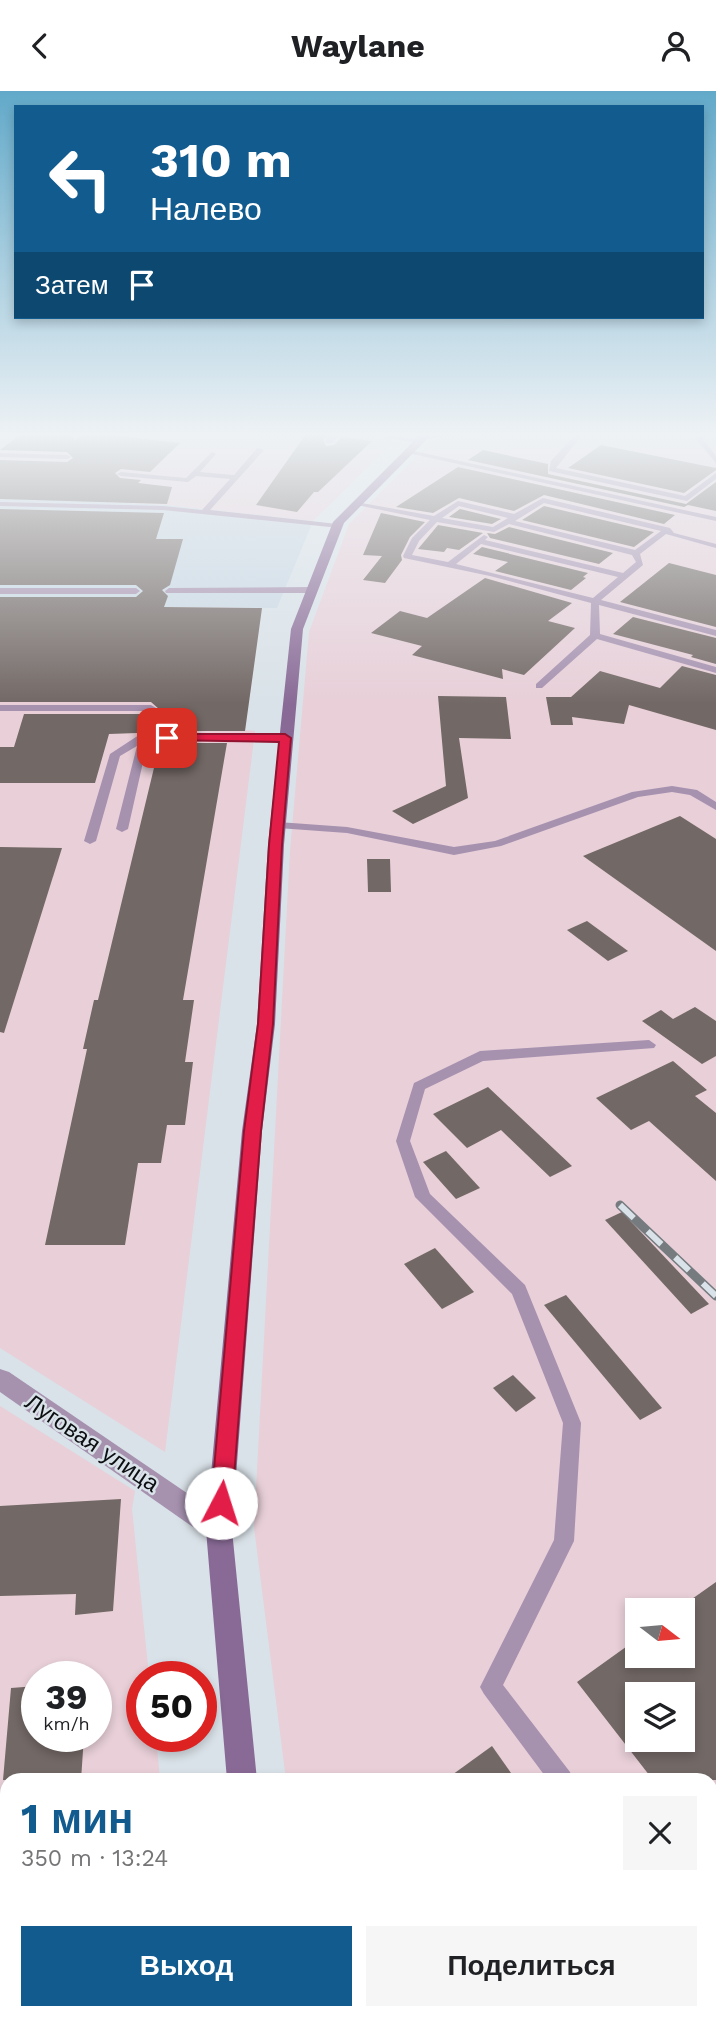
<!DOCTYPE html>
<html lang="ru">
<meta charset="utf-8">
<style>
:root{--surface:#fff;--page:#f6f6f6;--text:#202124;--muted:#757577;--accent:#115b8e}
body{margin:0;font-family:"Work Sans",sans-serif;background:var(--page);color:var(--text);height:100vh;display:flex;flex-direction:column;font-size:26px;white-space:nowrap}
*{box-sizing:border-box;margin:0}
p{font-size:23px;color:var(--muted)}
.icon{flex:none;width:38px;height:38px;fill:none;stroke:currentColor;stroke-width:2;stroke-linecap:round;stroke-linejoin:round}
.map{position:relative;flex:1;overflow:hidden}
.drawer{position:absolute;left:0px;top:1682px;width:718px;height:247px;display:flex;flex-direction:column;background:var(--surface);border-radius:21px 21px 0 0;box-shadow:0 4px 10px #0003}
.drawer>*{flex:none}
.hud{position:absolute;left:14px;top:14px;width:690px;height:214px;border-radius:0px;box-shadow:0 4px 10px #0003;background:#115b8e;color:#fff;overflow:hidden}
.needle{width:46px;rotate:106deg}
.buttons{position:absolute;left:625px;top:1507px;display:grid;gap:14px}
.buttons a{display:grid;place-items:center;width:70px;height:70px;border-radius:0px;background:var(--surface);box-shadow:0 4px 10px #0003;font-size:35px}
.speed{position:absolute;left:21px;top:1570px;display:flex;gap:14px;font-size:35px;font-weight:700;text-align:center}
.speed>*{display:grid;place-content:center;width:91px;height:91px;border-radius:50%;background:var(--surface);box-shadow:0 4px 10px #0003;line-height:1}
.speed small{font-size:18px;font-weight:400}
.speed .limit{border:10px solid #d22;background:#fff;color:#111}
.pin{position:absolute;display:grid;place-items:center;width:60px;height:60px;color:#fff;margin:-30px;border-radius:14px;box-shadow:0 4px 10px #0006}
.me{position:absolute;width:77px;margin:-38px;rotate:5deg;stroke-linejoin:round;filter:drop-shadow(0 0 5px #0008)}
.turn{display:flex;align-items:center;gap:24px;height:147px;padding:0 21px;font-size:32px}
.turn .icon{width:91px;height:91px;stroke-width:2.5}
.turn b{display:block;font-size:49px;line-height:60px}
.then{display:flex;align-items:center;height:66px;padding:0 21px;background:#0003;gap:14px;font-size:26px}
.round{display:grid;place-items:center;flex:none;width:74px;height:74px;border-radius:0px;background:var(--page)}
.summary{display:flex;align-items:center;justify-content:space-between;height:119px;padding:0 21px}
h1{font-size:42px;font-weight:700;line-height:52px;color:var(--accent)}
.cta{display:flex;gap:14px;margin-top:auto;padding:14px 21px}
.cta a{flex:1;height:80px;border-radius:0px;background:var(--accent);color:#fff;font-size:28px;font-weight:700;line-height:80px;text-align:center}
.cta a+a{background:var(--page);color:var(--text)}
header{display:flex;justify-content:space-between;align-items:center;height:91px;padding:0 21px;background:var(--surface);font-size:32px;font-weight:700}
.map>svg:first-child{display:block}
.built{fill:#c8d7e3}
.industrial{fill:#e8cfd8;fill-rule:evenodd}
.building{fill:#726865;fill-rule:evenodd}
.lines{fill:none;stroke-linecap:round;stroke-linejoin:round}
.service{fill:#a691af;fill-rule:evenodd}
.minor{fill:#a691af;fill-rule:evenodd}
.secondary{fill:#896a96;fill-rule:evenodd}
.rail-casing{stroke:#757b7f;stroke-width:9}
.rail{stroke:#d9e2e8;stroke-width:6;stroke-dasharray:19;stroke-linecap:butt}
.route{fill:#e11d48;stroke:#92132f;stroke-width:2}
.labels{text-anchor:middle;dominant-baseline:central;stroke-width:5;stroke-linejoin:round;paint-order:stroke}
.near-street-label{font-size:23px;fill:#0c0f11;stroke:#d9e2e8}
</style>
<header><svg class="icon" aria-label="back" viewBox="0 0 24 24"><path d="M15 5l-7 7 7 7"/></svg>Waylane<svg class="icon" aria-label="person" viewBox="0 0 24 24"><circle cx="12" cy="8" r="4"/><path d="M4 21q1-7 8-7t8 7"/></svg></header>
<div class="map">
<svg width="716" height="1928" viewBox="0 0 716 1928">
<rect width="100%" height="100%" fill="#d9e2e8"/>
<polygon class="built" points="0,406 168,414 313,430 277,517 0,515"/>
<g class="industrial">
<polygon points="6,343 402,343 313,430 168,414 0,406 0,345"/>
<path d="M439 343H716V1928H318L317 1922H710V1689H286L254 1436 290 760 309 541 349 433ZM637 1519H682V1564H637ZM637 1603H682V1648H637Z"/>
<polygon points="0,515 262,517 245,639 255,640 165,1361 0,1257"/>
<path d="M0 1315 135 1400 132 1418 149 1585 142 1586V1645H156L160 1689H7V1922H186L187 1928H0ZM37 1586H96V1645H37Z"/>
</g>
<g class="building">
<polygon points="21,343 69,343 75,349 83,343 102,343 180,352 150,381 121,378 115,382 120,387 141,389 138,392 172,396 167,413 0,408 0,369 67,371 73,367 67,361 0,359"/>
<polygon points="306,343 327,344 323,348 326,355 334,354 342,346 372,350 318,401 314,401 297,421 256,414"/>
<polygon points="601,354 716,377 716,379 684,402 568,377"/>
<polygon points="483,359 548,373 548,383 686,413 716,391 716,420 688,414 684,416 468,369"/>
<polygon points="458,376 675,424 664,433 544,404 514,420 459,407 433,422 396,416"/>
<polygon points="544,415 654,441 634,456 522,429"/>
<polygon points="0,418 164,422 156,448 183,448 170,494 162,499 168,505 164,516 262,517 245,640 153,640 159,618 151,611 0,611 0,506 136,506 143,500 136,494 0,494"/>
<polygon points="460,418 501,428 492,433 449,426"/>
<polygon points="381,422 425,431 410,446 401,464 402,469 385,492 363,489 382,465 363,464"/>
<polygon points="438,434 483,442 459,459 447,457 444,461 418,458"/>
<polygon points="509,436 613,462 599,473 490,447 487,442 495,443"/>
<polygon points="482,456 588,482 583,486 586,487 571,499 495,480 508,471 473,463"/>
<polygon points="669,472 716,484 716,536 620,511"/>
<polygon points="485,487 572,512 548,530 575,537 524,584 502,578 503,588 412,564 422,555 371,542 400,520 427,527"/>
<polygon points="633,526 716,547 716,573 691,566 693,564 613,543"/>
<polygon points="682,575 716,584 716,639 629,614 624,633 572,626 573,634 551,634 546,606 571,606 600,580 660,597"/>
<polygon points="438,605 506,606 511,648 459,647 468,707 413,733 392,720 446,695"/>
<polygon points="24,623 142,623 137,642 109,643 95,692 0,692 0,656 14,656"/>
<polygon points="160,652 227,652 183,909 194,909 185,971 193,971 185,1034 167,1034 161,1072 138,1072 125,1154 45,1154 87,958 83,958 94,909 98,909"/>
<polygon points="680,725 716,748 716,860 583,765"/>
<polygon points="0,756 62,757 4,942 0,941"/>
<polygon points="367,768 390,768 391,801 368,801"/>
<polygon points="587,830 628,860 608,870 567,839"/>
<polygon points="695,916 716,930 716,965 702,973 642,930 661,919 673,928"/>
<polygon points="673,970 707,999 695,1005 716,1022 716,1090 649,1030 631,1039 596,1007"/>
<polygon points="488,996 572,1075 550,1086 501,1039 467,1057 433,1023"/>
<polygon points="446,1060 480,1097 456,1108 423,1071"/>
<polygon points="622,1121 709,1213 691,1223 605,1129"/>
<polygon points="435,1157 474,1201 442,1218 404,1173"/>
<polygon points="566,1204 662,1317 640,1329 544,1214"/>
<polygon points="513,1284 536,1307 516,1321 493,1297"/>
<polygon points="121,1408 113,1520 75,1524 76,1503 0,1505 0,1415"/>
<path d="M716 1491V1689H653L577 1591 637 1548V1564H682V1515ZM637 1603H682V1648H637Z"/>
<polygon points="37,1595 37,1645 84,1645 81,1689 3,1689 11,1597"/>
<polygon points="492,1655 516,1689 445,1689"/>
</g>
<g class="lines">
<g class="service">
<polygon points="72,343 80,343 75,346"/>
<polygon points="333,343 341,343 332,352 326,352 326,348"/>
<polygon points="359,343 381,343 423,350 419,352"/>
<polygon points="425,343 489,343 426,347 422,345"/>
<polygon points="576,343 583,343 556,377 685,405 716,382 716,388 687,410 549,380 551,370"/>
<polygon points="692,343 699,343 716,365 716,372"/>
<polygon points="257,357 264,359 210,419 337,433 340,433 340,437 163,419 0,415 0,411 163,415 202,419 230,388 196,385 188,391 121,385 117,383 121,381 186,387 212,361 216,363 200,381 234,384"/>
<polygon points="405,358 716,426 716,430 408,362"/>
<polygon points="0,362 67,364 71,366 67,368 0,366"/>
<path d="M543 407 670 437 674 442 716 453V457L666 443 640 463 643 474 601 509 716 539V545L599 514 600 543 716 576V582L597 548 542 597H536V593L590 544 591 512 490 485 404 467 403 465 412 447 430 429 352 413 356 411 434 425 458 410 514 423ZM544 412 661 440 635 459 515 430ZM459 415 508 427 493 436 442 427ZM437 431 494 441 509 433 632 464 636 471 623 482 485 449 488 446 484 444 448 471 412 464 419 450ZM481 453 618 486 593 507 456 473Z"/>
<polygon points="0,497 136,497 140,500 136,503 0,503"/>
<polygon points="169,497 312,496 316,499 312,502 166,502 165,500"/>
<polygon points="0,614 151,614 156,617 150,643 285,644 290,647 285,650 148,649 128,738 122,741 116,738 137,655 120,665 96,750 90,753 84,750 110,663 139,644 145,620 0,620"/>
<polygon points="672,695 697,699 716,711 716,719 690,704 672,701 638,706 501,755 454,764 347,742 278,737 272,734 278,731 347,736 454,756 495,750 632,701"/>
<polygon points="649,949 656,954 654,957 483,970 425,998 410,1050 430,1103 525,1194 581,1332 574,1450 503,1594 570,1681 573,1689 548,1689 484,1603 480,1596 554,1449 563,1332 512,1203 415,1106 396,1050 414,992 480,960"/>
<polygon points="710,1870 716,1872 716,1902 710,1900"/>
</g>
<polygon class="minor" points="0,1278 9,1281 228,1430 232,1439 228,1448 219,1451 210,1448 0,1301"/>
<g class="secondary">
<polygon points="421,343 432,343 344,432 303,538 284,754 275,933 262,1040 232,1439 257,1689 227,1689 206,1439 242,1040 257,933 268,754 291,538 333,431"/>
<polygon points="251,1922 285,1922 287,1928 253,1928"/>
</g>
<g class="rail-casing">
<polyline id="rail" points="620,1114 716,1205"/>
</g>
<use href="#rail" class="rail"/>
</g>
<linearGradient id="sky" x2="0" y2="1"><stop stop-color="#62a9c9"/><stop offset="0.56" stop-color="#eef2f5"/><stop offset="1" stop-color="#eef2f5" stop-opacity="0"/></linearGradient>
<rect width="716" height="613" fill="url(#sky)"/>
<polygon class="route" points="167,643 285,643 291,647 282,754 273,933 261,1040 232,1412 229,1419 221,1422 214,1419 211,1412 244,1040 258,933 269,754 279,651 163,649 162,647"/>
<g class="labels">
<g class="near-street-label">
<text transform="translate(92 1352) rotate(34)">Луговая улица</text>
</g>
</g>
</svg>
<div class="buttons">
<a><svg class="needle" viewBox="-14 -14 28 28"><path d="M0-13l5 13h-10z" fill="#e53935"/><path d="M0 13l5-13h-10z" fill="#757577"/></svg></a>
<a><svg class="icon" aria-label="layers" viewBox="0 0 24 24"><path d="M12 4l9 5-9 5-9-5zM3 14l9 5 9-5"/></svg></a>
</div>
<div class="speed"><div>39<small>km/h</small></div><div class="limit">50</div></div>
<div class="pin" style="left:167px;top:647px;background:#d93025"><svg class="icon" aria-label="arrive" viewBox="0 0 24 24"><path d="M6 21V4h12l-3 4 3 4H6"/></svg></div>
<svg class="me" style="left:221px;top:1412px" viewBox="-20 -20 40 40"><circle r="19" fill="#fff"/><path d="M0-13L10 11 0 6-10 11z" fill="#e11d48"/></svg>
<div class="hud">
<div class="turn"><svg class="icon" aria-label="left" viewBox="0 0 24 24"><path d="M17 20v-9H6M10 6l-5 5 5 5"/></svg><div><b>310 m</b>Налево</div></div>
<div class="then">Затем<svg class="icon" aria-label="arrive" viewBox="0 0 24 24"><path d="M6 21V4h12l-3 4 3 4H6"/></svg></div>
</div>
<section class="drawer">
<div class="summary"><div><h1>1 мин</h1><p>350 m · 13:24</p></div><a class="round"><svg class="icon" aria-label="close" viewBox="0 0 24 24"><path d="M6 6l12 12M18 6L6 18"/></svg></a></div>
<div class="cta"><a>Выход</a><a>Поделиться</a></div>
</section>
</div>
